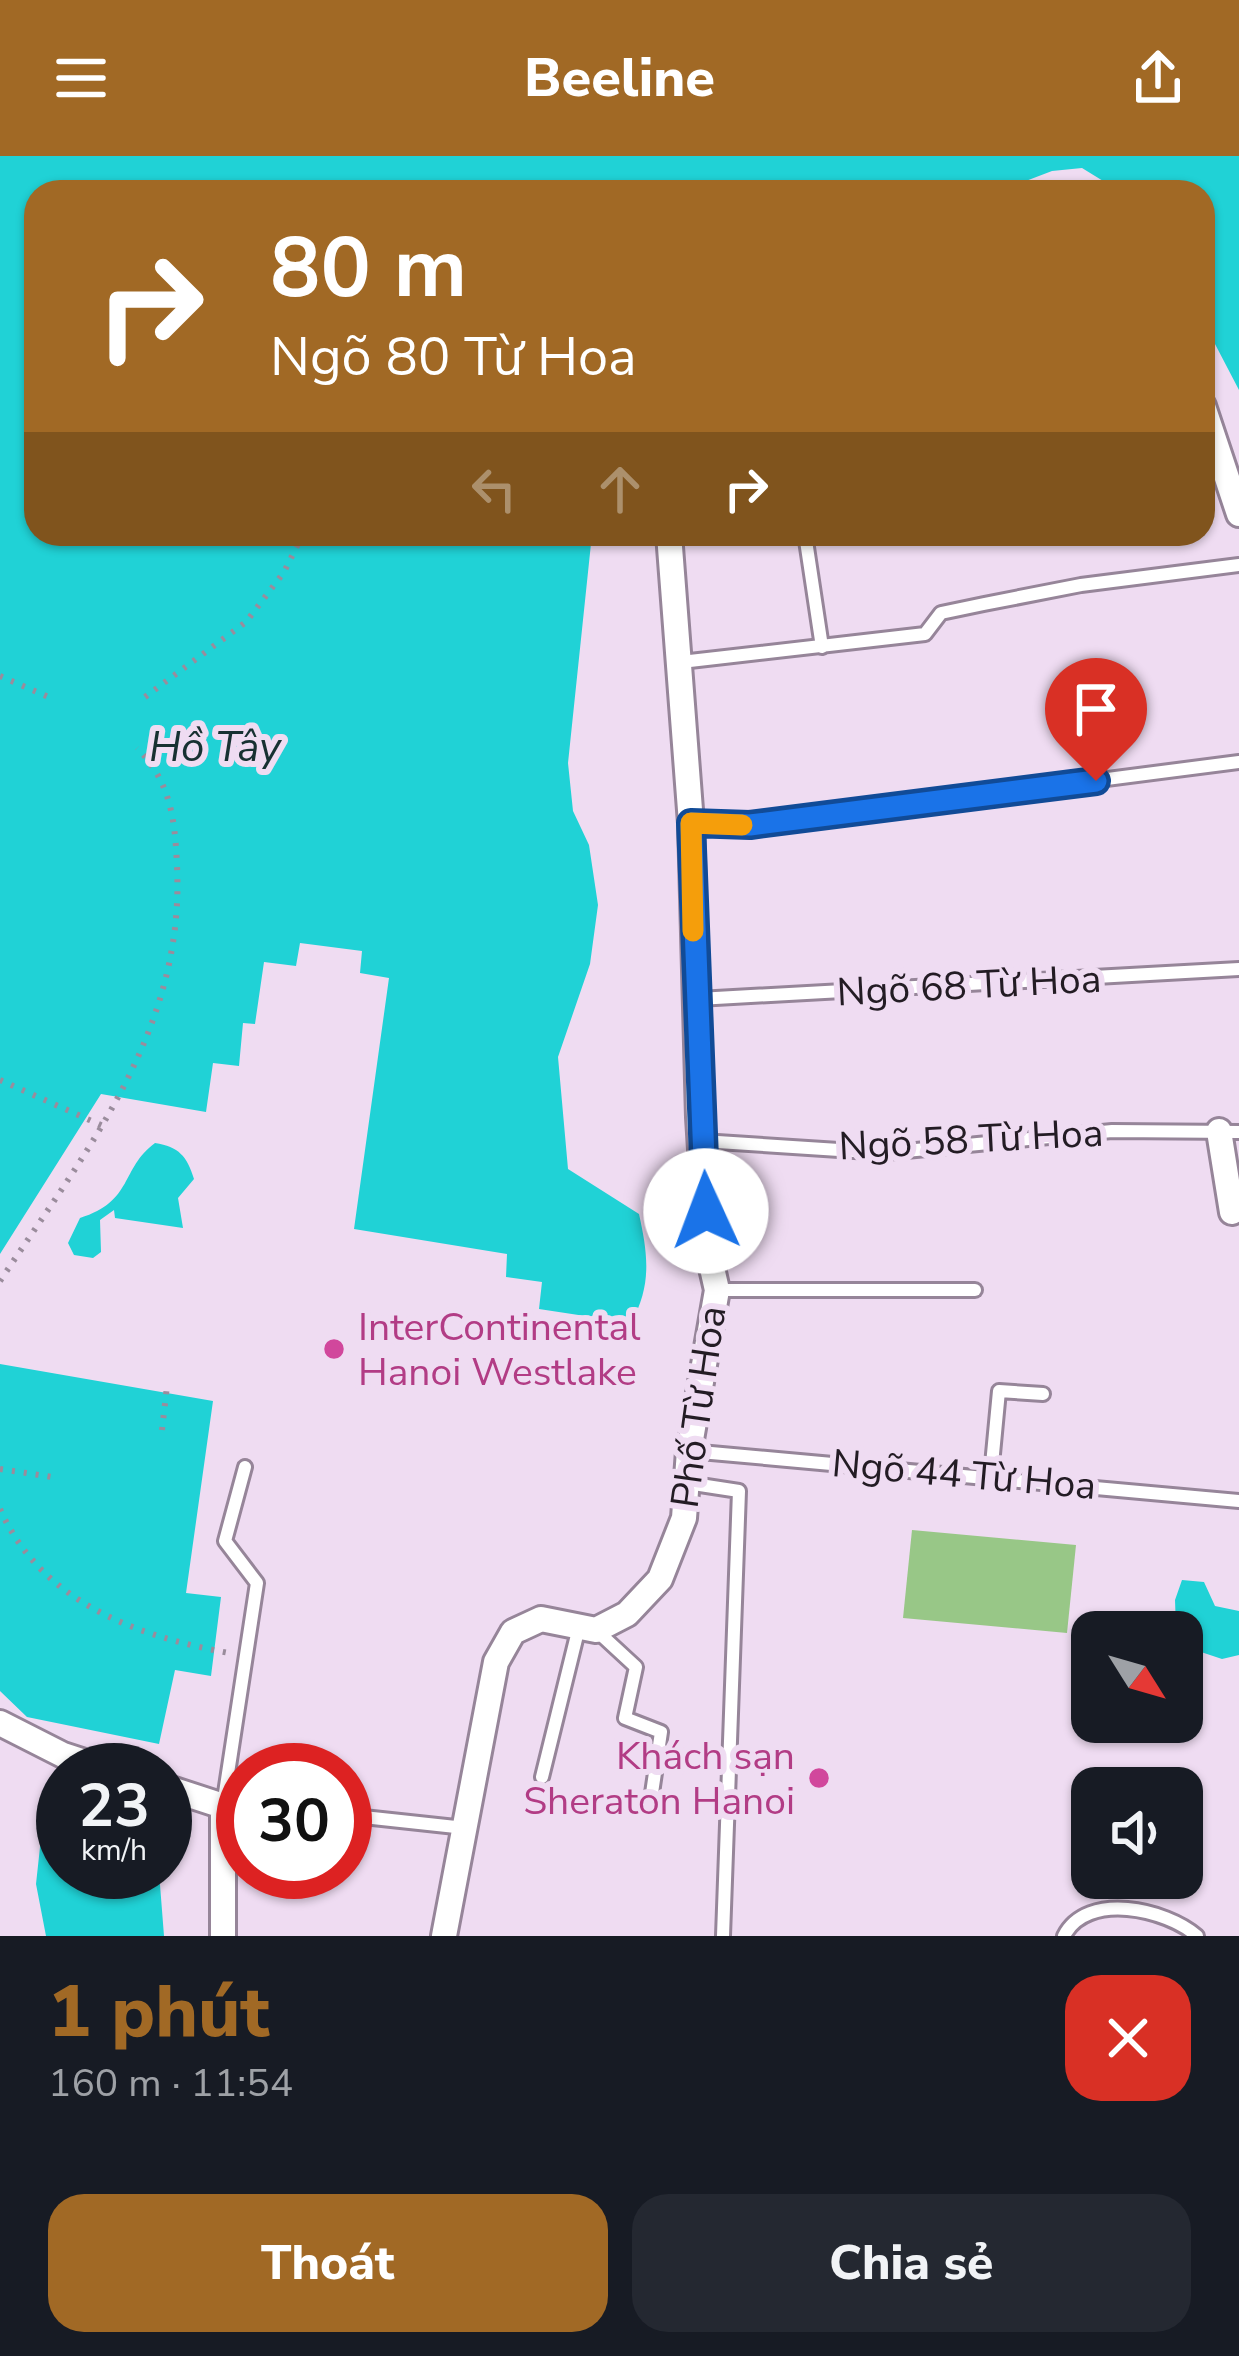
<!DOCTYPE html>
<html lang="vi">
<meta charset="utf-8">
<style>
:root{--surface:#171b24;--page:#242831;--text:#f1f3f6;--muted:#9ea1a6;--accent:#a16925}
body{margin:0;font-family:"Nunito Sans",sans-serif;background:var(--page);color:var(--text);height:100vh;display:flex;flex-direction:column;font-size:45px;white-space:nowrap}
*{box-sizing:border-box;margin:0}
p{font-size:39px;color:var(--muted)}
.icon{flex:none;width:66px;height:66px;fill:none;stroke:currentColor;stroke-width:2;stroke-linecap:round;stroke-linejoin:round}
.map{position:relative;height:1780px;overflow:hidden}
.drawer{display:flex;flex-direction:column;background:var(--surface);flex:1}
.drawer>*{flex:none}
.banner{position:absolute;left:24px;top:24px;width:1191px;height:366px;border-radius:36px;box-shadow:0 3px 9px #0004;background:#a16925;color:#fff;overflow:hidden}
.needle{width:78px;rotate:127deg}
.fabs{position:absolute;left:1071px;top:1455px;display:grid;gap:24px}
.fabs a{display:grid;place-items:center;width:132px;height:132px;border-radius:24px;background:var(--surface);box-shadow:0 3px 9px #0004;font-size:60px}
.speed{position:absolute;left:36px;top:1587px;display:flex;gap:24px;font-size:60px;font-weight:700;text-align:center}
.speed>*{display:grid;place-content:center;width:156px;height:156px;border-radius:50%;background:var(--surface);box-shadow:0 3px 9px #0004;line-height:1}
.speed small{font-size:30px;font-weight:400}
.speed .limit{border:18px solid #d22;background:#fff;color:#111}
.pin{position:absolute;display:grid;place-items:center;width:102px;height:102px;color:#fff;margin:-123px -51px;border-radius:50% 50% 50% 0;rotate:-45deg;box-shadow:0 0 12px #0007}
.pin .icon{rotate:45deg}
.me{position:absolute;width:132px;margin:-66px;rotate:358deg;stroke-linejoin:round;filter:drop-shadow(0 0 9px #0008)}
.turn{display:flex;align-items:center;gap:42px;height:252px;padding:0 48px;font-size:54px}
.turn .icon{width:156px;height:156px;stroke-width:2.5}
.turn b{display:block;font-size:84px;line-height:102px}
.lanes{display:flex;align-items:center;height:114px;padding:0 48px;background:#0003;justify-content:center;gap:60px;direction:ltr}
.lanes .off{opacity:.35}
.round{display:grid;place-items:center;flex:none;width:126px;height:126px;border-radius:36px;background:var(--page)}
.head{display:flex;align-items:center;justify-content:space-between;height:204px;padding:0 48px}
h1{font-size:72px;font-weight:800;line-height:90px;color:var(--accent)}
.action{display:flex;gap:24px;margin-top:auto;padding:24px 48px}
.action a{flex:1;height:138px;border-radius:36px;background:var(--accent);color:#fff;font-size:48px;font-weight:800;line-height:138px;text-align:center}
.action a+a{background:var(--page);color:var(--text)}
header{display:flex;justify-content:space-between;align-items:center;height:156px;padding:0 48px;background:var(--accent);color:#fff;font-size:54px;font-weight:800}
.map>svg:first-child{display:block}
.green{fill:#98c787}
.water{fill:#20d2d6}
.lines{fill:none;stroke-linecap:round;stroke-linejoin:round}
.service-casing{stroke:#968599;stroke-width:18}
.minor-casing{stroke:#968599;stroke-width:30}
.path{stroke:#9a8c9c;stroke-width:6;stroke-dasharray:3 9;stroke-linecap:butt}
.service{stroke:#fff;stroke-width:12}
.minor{stroke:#fff;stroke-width:24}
.route-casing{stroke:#114b97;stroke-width:30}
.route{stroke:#1a73e8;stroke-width:21}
.slow{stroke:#f59e0b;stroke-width:21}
.hotel-dot{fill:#d1479c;stroke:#efdcf2;stroke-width:4.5}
.labels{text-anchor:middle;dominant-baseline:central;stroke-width:12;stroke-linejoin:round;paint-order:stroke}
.street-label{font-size:39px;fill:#231c24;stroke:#efdcf2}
.hotel-label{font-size:39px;fill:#b23c85;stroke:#efdcf2;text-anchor:start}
.water-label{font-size:42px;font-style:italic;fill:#173132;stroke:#efdcf2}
</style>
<header><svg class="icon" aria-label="menu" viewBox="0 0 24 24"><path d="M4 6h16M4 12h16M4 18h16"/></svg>Beeline<svg class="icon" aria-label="share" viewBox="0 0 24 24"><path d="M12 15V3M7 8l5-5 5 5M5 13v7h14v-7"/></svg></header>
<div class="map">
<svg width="1239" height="1780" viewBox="0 0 1239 1780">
<rect width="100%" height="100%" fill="#efdcf2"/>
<polygon class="green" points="912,1374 1076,1389 1067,1477 903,1462"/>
<g class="water">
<path d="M0 0H1239V234L1203 165V36H1121L1082 12 1052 15 997 36H36V378H592L568 607 573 655 589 689 598 749 590 808 558 901 568 1013 639 1058C648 1099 652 1129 631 1167L539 1153 542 1126 506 1121 507 1098 354 1073 389 822 360 817 362 795 300 787 296 810 264 806 255 868 243 867 239 910 213 907 206 956 101 938 0 1098Z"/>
<path d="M155 987C179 991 187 1000 194 1023L178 1042 183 1072 115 1062 114 1054 100 1064 101 1096 93 1102 74 1099 68 1087 80 1062C134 1045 120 1013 155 987Z"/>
<polygon points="0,1208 213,1245 186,1437 221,1441 211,1520 175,1514 159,1588 27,1561 0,1535"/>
<polygon points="1182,1424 1204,1426 1215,1450 1239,1455 1239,1499 1222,1503 1198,1495 1198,1488 1176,1472 1175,1444"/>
<polygon points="45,1645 63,1649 63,1716 159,1716 164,1780 46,1780 36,1728"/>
</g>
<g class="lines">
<g class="service-casing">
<g id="service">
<polyline points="805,378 822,491"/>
<polyline points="681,506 925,478 941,457 984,448 1081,429 1239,409"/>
<polyline points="691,667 750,669 1239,606"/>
<polyline points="698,843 1239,813"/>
<polyline points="702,985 885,997 1112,975 1239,976"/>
<polyline points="717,1134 975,1134"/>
<polyline points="689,1295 1239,1345"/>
<polyline points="991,1319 999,1235 1043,1238"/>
<polyline points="687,1327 739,1335 723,1780"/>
<polyline points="597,1475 636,1511 625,1562 661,1576 651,1644"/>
<polyline points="542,1621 579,1471"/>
<polyline points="243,1650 223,1650 257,1427 225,1385 245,1311"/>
<polyline points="345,1659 465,1672"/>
<path d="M1064 1780C1087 1735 1166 1753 1197 1780"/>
</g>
</g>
<g class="minor-casing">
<g id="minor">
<polyline points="1203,250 1239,358"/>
<polyline points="1219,975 1232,1056"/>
<polyline points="0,1567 63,1599 109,1614"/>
<polyline points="165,1631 223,1650 223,1780"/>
<polyline points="444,1780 496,1506 513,1476 541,1463 596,1474 627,1458 660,1423 684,1362 689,1295 717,1134 707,1090 699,961 691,667 669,378"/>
</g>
</g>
<g class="path">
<polyline points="0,520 51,542"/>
<polyline points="145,541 246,466 284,416 303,378"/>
<polyline points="0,924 103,970"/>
<path d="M0 1125C86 995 185 874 177 710 175 664 171 626 137 592"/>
<polyline points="162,1274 167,1230"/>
<polyline points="0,1313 59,1322"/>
<path d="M0 1353C41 1446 136 1480 229 1497"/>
</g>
<use href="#service" class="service"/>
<use href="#minor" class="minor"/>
</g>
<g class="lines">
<g class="route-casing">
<polyline id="route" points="706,1055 691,667 750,669 1096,625"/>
</g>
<use href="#route" class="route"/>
<polyline class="slow" points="693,775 691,667 742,669"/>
</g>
<g class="hotel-dot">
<circle cx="334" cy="1193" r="12"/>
<circle cx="819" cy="1622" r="12"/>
</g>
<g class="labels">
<g class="street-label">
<text transform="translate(969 830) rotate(-3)">Ngõ 68 Từ Hoa</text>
<text transform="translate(971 984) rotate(-3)">Ngõ 58 Từ Hoa</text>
<text transform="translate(699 1251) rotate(-82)">Phố Từ Hoa</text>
<text transform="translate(964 1319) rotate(5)">Ngõ 44 Từ Hoa</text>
</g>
<g class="hotel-label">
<text x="358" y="1171">InterContinental<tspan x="358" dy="45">Hanoi Westlake</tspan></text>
<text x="795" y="1600" text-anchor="end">Khách sạn<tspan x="795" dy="45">Sheraton Hanoi</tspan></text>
</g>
<g class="water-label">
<text x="215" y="591">Hồ Tây</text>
</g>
</g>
</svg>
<div class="fabs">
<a><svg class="needle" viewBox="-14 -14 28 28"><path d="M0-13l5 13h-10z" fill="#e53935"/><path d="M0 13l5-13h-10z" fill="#9ea1a6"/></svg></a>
<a><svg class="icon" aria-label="sound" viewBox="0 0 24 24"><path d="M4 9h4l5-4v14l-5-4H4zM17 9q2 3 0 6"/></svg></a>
</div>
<div class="speed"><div>23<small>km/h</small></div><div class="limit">30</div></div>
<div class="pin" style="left:1096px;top:625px;background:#d93025"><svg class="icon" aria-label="arrive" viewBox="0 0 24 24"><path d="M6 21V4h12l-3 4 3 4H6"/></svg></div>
<svg class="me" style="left:706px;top:1055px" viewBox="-20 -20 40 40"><circle r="19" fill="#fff"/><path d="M0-13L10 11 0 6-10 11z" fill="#1a73e8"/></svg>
<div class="banner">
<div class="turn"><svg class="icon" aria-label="right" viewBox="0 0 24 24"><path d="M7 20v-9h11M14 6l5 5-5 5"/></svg><div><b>80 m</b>Ngõ 80 Từ Hoa</div></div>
<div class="lanes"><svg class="icon off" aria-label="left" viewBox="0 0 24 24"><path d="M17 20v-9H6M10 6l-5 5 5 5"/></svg><svg class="icon off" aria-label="ahead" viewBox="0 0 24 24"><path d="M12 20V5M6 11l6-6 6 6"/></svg><svg class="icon" aria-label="right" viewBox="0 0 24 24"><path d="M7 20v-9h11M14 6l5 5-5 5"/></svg></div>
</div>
</div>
<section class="drawer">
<div class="head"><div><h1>1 phút</h1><p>160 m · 11:54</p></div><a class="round" style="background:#d93025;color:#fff"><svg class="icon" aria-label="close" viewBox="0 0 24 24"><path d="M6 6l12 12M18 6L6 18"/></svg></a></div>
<div class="action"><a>Thoát</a><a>Chia sẻ</a></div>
</section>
